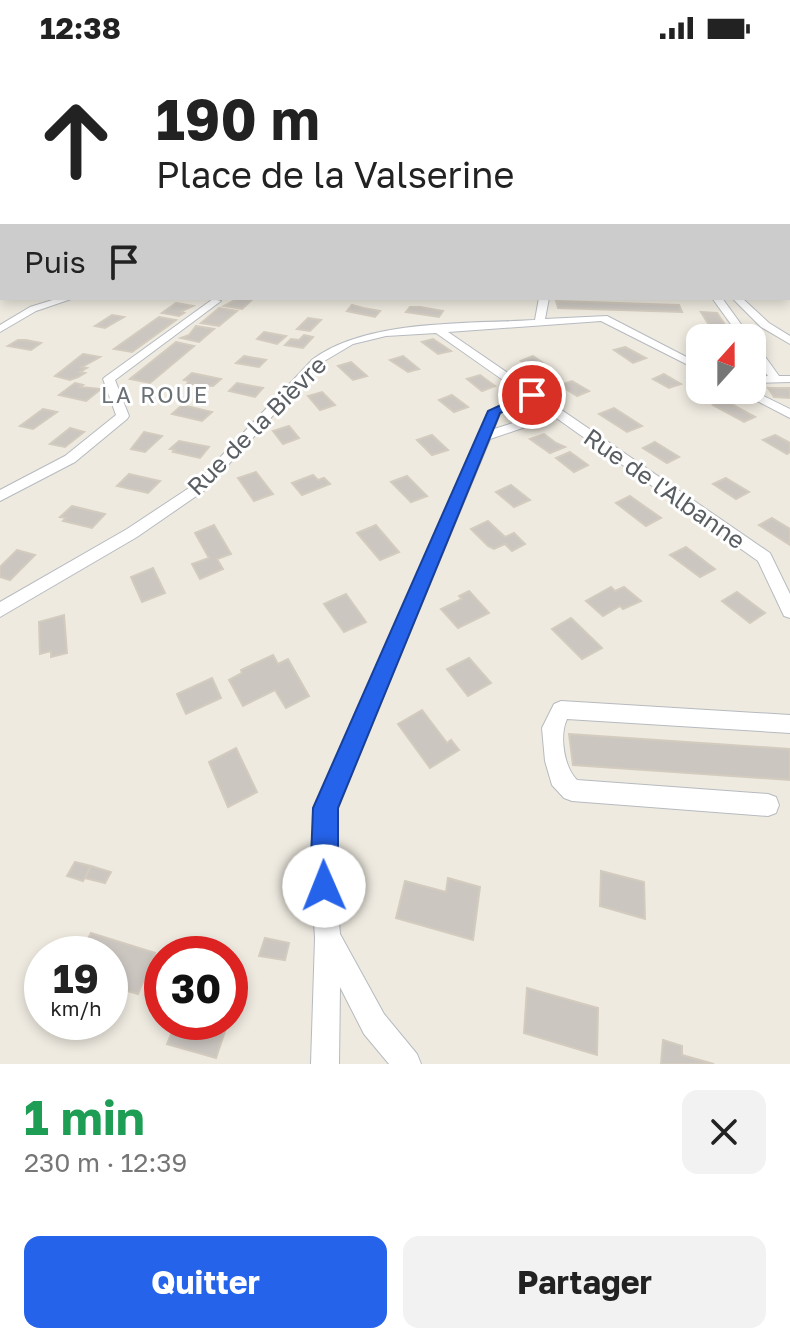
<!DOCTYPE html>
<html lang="fr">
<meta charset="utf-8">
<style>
:root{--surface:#fff;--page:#f2f2f2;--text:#222;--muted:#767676;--accent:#2563eb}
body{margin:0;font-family:"Golos Text",sans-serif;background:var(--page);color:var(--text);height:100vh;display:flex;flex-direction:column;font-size:30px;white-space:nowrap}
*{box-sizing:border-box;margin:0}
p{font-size:26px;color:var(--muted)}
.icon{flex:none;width:44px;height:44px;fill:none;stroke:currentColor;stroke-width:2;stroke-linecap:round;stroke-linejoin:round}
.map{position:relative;height:1008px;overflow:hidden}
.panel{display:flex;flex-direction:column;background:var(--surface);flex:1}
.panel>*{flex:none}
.hud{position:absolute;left:0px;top:0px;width:790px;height:244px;box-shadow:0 4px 12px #0003;background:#fff;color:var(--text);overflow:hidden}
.needle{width:52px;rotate:21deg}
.buttons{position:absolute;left:686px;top:268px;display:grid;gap:16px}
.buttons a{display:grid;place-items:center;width:80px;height:80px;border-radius:16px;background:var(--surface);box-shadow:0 4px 12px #0003;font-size:40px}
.speed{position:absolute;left:24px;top:880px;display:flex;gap:16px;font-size:40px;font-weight:700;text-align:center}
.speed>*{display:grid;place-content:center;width:104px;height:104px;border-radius:50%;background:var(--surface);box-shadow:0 4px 12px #0003;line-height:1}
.speed small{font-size:20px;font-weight:400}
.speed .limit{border:12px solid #d22;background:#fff;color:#111}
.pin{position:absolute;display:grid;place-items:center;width:68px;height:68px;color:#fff;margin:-34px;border:4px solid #fff;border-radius:50%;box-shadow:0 2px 8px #0007}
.me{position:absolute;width:88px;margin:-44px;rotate:359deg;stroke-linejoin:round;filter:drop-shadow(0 0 6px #0008)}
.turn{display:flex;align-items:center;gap:28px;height:168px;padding:0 24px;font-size:36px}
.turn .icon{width:104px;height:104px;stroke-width:2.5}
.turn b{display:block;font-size:56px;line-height:68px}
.then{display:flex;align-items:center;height:76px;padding:0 24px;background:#0003;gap:16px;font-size:30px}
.round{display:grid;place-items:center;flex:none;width:84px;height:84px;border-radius:16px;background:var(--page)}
.head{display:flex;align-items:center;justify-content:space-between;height:136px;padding:0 24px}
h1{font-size:48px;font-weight:700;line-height:60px;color:#1e9e55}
.action{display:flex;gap:16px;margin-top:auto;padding:16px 24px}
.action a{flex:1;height:92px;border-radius:16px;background:var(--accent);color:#fff;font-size:32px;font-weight:700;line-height:92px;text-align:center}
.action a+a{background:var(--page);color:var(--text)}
.status{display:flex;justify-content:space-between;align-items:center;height:56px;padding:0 40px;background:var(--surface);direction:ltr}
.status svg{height:22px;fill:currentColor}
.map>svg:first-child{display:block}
.building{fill:#cbc6c0;stroke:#d3cbbe;stroke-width:2}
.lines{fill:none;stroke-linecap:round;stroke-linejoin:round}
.street-casing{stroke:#b6babf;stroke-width:2}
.street{fill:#fff;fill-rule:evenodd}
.route{fill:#2563eb;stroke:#184099;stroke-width:2}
.labels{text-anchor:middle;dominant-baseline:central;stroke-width:6;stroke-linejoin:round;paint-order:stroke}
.far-neighbourhood-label{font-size:22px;letter-spacing:2px;fill:#6a7175;stroke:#fff}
.street-label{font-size:24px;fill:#595e63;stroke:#fff}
</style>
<div class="status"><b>12:38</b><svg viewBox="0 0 49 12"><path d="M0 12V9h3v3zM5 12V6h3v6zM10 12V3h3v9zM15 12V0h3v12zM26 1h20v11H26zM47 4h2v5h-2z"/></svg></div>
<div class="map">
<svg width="790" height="1008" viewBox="0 0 790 1008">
<rect width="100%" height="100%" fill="#eeeae0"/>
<g class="building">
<polygon points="254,242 242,253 224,250 237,243 234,242"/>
<polygon points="556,245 679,249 682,256 558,252"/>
<polygon points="176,247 193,250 180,256 184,257 179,260 162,257"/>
<polygon points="352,249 363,252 380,255 375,261 347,255"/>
<polygon points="410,251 420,251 443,255 439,261 406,256"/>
<polygon points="219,252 237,255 219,270 201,267"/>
<polygon points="701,256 717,257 734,282 717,282"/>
<polygon points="112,259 124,261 105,272 95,270"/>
<polygon points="159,261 176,264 132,296 114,293"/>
<polygon points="308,262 321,264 310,275 297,273"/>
<polygon points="196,270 214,273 199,286 181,282 189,279"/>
<polygon points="264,276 286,280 277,288 257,283"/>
<polygon points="304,279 313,281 303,292 285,289 291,283 299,284"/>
<polygon points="433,283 451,295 438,298 422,286"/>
<polygon points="18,284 26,284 41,287 31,294 8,290"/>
<polygon points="176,286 194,290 150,327 130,323"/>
<polygon points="625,291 646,302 633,307 614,294"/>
<polygon points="83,298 100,301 82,311 87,312 80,316 85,317 78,321 70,324 55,320"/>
<polygon points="244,300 266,304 259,311 236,307"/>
<polygon points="403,300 419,313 408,316 390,304"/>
<polygon points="533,300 549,311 538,315 521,305"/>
<polygon points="351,306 367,320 353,324 338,310"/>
<polygon points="192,317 221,323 213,330 187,328 189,325 184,324"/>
<polygon points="664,318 681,328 669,332 653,323"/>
<polygon points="480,319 495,330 482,335 467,323"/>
<polygon points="572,325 589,335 577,340 560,329"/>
<polygon points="75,327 83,329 80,331 101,333 86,345 59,339"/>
<polygon points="237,327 263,332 255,341 229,335"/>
<polygon points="768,332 790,332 790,342 774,341"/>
<polygon points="322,336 335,349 320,354 308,340"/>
<polygon points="452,339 468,351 454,356 439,344"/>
<polygon points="724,344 755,361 744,366 713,349"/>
<polygon points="182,349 212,356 202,365 172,358"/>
<polygon points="614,352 642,370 627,376 599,358"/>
<polygon points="43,353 57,356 33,373 20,370"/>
<polygon points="289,370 299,382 283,388 273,375"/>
<polygon points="70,372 84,376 65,391 50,388"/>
<polygon points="144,376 162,380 145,396 131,393"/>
<polygon points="544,378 556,387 565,391 550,397 530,383"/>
<polygon points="432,379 448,394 432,399 417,384"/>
<polygon points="775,379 790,387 790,396 787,398 763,384"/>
<polygon points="179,385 209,391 200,402 173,396 175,394 170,393"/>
<polygon points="655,386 679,401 667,407 643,392"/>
<polygon points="570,396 588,409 574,416 556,402"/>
<polygon points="256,416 273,438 254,445 238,422"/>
<polygon points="129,418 160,425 148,437 117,430"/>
<polygon points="313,419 318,424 324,422 330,428 302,439 292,427"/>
<polygon points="407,420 427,440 411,446 391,426"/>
<polygon points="726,422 749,436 736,443 713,428"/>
<polygon points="511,429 530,444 514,451 496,436"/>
<polygon points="630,440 661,462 646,470 616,447"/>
<polygon points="72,450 105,458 92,472 63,465 66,462 60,461"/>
<polygon points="772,462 790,473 790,489 759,469"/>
<polygon points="488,465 505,481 514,477 525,488 512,495 505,488 494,493 488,490 471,473"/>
<polygon points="214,469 231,498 217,503 223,513 200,523 192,508 209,502 195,477"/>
<polygon points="376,469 380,474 399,496 380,504 357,477"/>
<polygon points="686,491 715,513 700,521 670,499"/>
<polygon points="17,494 35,499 10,524 0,521 0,511"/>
<polygon points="153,512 165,537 142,546 131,521"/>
<polygon points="611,531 615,535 624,531 641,545 623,553 620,550 603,560 586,545"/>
<polygon points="469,535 489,557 458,572 441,553 462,543 459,540"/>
<polygon points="737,536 765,557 750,567 722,545"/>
<polygon points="346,538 366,566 344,576 324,548"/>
<polygon points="64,559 67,597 51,601 51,595 40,598 39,566"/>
<polygon points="571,562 602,592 582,603 552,573"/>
<polygon points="273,599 278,608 288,603 309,640 286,652 275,634 243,650 229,624 242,617 241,614"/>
<polygon points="469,602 491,627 468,640 447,613"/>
<polygon points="212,622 221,642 186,658 177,638"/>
<polygon points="422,654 447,687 451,684 459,694 430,712 398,668"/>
<polygon points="569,678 790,693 790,724 573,709"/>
<polygon points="236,692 257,736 228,751 209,706"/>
<polygon points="75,806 91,810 83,825 67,820"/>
<polygon points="91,810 111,816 105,827 85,822"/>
<polygon points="601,815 644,826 645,863 600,850"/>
<polygon points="448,822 480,831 473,884 396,862 405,825 446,836"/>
<polygon points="91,877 155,897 138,938 110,930 110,898 80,898"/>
<polygon points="265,882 289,887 285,904 259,900"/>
<polygon points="527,932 598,952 597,999 524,977"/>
<polygon points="176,966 228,966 216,1002 167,988"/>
<polygon points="663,984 682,990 682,999 714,1008 661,1008"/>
</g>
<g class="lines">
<g class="street-casing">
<g id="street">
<polygon points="59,242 74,242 36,255 0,276 0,269 30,251"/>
<path d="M539 242H549L545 263 607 260 700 308V315L601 265 448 276 770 497 790 538V562L784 560 758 505 555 361 490 383 337 752 334 804 340 878 384 958 417 998 421 1008H389L364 978 340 931 339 1008H311L315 882 310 804 315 752 489 355 523 338 436 277 386 280 353 288 321 307 205 434 137 481 0 561V546L127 473 195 428 313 303C367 263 468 268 535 264ZM531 344 548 356 494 373 500 357Z"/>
<polygon points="712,242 722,242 751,282 741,282"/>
<polygon points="732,242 742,242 769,267 790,280 790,288 761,271"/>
<polygon points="213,243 221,245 115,324 129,360 127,363 75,406 0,445 0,434 65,400 116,359 103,323 105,321"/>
<polygon points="752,287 756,288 779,320 790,320 790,326 752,327 752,321 768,320 752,298"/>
<polygon points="736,334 751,334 790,353 790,362"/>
<path d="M561 645 790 659V677L567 663C559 680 564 711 577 724L768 738 776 741 779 749 776 757 768 760 572 745 564 742 552 729 545 705 542 672 554 648Z"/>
</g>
</g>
<use href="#street" class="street"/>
</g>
<linearGradient id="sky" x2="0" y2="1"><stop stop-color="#8bc5f1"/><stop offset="0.44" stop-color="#f7f6f1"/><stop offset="1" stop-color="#f7f6f1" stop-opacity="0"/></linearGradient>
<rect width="790" height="251" fill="url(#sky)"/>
<polygon class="route" points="527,337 539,339 500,357 338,752 338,830 334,840 324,844 314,840 310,830 313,752 488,355"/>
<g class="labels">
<g class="far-neighbourhood-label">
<text x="155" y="338">LA ROUE</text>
</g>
<g class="street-label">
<text transform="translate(256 369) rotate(-45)">Rue de la Bièvre</text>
<text transform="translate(665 432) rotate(35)">Rue de l'Albanne</text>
</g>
</g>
</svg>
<div class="buttons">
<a><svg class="needle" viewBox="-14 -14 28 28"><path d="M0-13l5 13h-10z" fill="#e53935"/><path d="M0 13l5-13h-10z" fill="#767676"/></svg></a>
</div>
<div class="speed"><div>19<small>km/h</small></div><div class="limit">30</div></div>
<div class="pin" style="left:532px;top:339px;background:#d93025"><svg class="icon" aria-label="arrive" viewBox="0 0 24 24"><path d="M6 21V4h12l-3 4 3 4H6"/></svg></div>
<svg class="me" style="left:324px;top:830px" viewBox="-20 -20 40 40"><circle r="19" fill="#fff"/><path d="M0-13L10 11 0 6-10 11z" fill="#2563eb"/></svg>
<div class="hud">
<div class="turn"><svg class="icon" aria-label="ahead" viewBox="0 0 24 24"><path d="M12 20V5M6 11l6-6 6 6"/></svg><div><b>190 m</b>Place de la Valserine</div></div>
<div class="then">Puis<svg class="icon" aria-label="arrive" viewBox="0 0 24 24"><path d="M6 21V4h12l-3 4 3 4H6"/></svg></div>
</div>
</div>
<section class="panel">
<div class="head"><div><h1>1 min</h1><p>230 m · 12:39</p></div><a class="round"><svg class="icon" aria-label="close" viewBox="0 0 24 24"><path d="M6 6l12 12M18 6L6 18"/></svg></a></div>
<div class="action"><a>Quitter</a><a>Partager</a></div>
</section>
